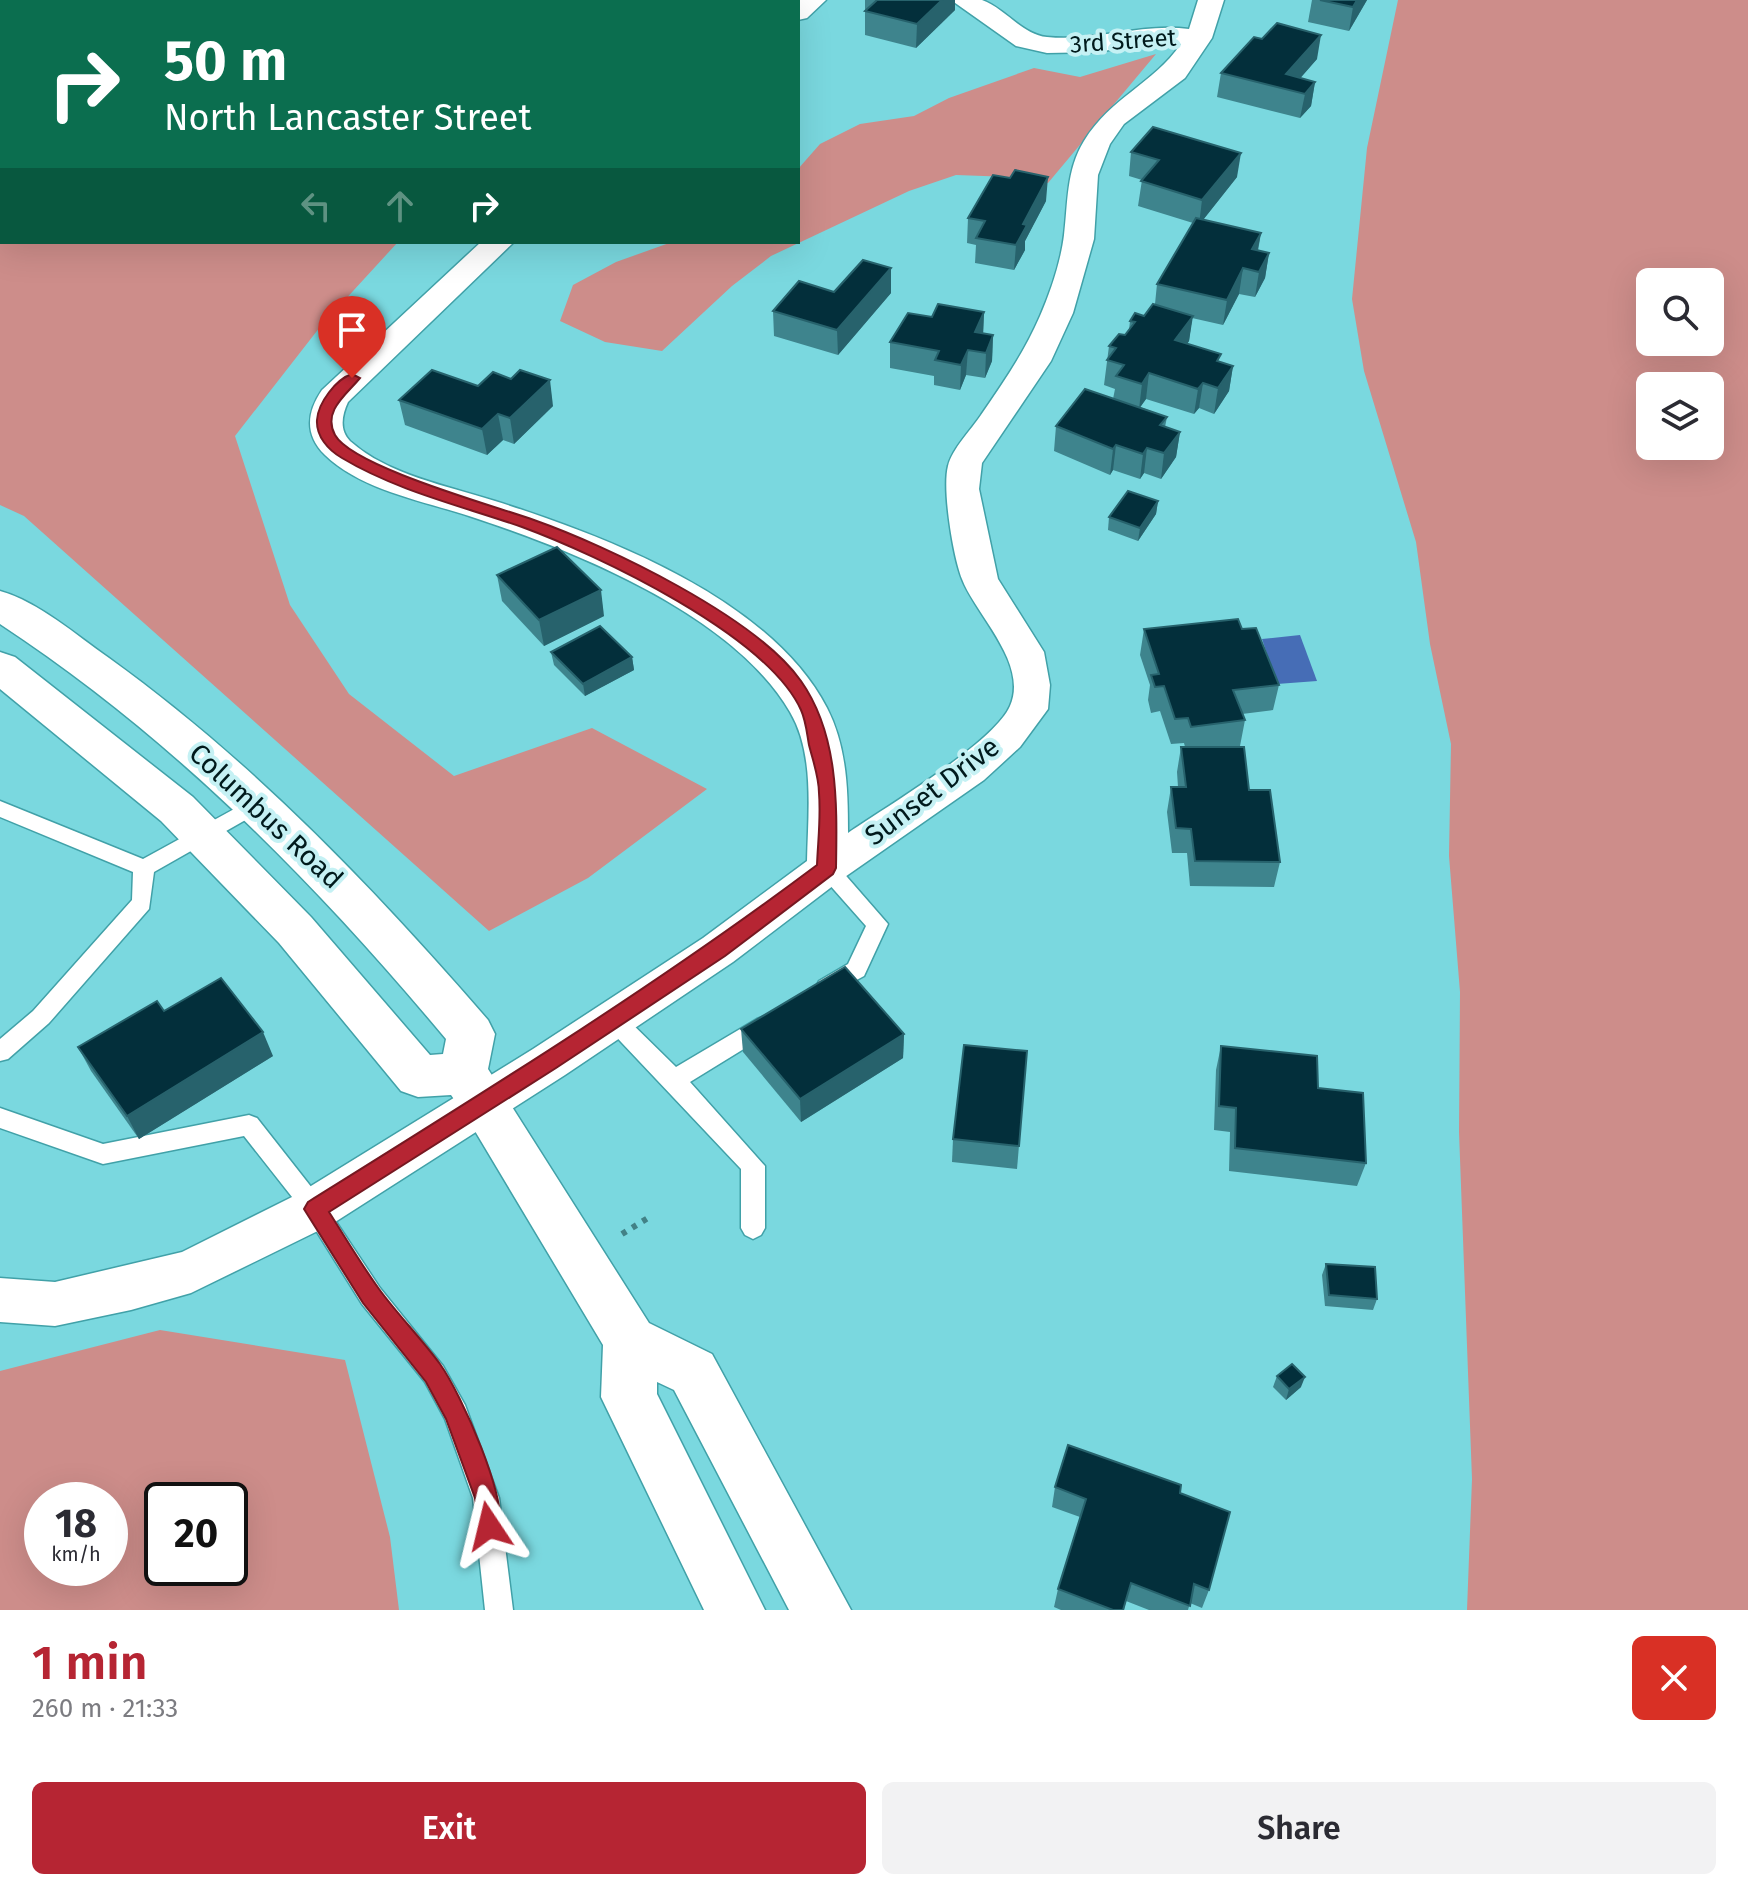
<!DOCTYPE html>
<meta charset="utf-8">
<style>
:root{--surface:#fff;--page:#f2f2f3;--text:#2b2b33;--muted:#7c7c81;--accent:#b62533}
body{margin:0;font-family:"Fira Sans",sans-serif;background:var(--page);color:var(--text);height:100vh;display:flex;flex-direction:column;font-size:30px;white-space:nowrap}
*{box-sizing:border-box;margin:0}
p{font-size:26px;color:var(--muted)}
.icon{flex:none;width:44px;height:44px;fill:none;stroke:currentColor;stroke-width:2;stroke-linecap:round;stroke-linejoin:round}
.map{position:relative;height:1610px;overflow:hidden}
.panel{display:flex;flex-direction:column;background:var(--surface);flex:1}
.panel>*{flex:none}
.guide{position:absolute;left:0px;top:0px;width:800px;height:244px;box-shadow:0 8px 32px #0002;background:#0b6e4f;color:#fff;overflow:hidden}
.controls{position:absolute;left:1636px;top:268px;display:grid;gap:16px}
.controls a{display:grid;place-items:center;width:88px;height:88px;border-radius:12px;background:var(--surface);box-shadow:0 8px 32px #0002;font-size:40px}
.speed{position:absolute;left:24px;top:1482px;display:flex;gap:16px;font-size:40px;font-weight:700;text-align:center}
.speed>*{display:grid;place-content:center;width:104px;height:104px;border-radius:50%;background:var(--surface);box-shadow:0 8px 32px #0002;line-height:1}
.speed small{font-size:20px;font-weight:400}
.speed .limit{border:4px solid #111;border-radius:12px;background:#fff;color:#111}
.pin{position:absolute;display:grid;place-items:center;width:68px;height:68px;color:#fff;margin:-82px -34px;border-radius:50% 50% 50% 0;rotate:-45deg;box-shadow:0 0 8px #0007}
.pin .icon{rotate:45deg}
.me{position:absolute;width:88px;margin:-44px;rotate:350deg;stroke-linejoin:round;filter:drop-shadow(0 0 6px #0008)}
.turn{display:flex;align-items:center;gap:28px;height:168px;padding:0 32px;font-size:36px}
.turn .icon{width:104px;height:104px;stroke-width:2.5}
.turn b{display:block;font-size:56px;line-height:68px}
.lanes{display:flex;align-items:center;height:76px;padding:0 32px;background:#0003;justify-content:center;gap:40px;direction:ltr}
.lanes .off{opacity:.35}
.round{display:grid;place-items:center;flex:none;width:84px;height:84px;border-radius:12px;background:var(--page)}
.head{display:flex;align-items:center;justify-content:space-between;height:136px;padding:0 32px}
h1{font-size:48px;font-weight:600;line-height:60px;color:var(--accent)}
.action{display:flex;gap:16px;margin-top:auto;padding:16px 32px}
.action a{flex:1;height:92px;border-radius:12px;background:var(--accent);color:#fff;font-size:32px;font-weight:600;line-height:92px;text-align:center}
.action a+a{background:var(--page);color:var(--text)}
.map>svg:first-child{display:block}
.green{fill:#cd8d8a;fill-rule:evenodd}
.water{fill:#466db6}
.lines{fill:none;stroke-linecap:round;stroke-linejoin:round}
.service-casing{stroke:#41a1a8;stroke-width:3}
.minor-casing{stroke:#41a1a8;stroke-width:3}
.secondary-casing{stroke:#41a1a8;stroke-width:3}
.path{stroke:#428186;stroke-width:6;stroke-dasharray:5 7;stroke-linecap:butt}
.service{fill:#fff;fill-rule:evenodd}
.minor{fill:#fff;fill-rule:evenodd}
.secondary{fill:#fff;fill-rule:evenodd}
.wall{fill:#3e848d}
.shaded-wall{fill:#27626c}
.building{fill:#032f3b;stroke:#27626c;stroke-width:2}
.route{fill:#b62533;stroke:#761821;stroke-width:2}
.labels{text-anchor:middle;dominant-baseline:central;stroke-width:8;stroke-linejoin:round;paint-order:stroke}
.far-street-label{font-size:24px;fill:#001a1c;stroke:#c5f1f4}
.street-label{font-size:28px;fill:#001a1c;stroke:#c5f1f4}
</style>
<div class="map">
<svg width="1748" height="1610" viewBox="0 0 1748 1610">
<rect width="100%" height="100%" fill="#7ad8df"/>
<g class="green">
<polygon points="0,0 413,0 2,2 2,242 398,242 320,327 235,436 290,605 349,694 454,776 592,728 707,789 588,878 489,931 24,516 0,505"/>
<path d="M1398 0H1748V1610H1467L1472 1479 1459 1132 1460 992 1449 856 1451 744 1430 644 1416 542 1364 371 1352 299 1367 148ZM1710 282V342H1650V282ZM1650 386H1710V446H1650Z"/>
<polygon points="1156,54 1048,183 1011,177 956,175 909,191 771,256 732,286 662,351 605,342 560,321 573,285 616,262 672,242 798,242 798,169 820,144 860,124 914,116 949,98 1034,68 1080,77"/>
<path d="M160 1330 345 1360 390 1537 399 1610H0V1371ZM110 1500V1568H42V1500ZM230 1500V1568H162V1500Z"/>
</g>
<polygon class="water" points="1300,635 1317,681 1277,684 1262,639"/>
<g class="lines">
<g class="service-casing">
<g id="service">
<polygon points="258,796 265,799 268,804 265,809 154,872 149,909 49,1023 8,1059 0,1061 0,1039 33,1011 132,900 133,872 0,817 0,801 143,859"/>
<polygon points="827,860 834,862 888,924 864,976 827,996 819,993 816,987 819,981 848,964 866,926 820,874 817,868 820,862"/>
<polygon points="613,1010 621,1013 676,1067 757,1019 765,1016 773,1019 776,1025 773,1031 690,1082 765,1166 765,1228 761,1235 753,1239 745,1235 741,1228 741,1169 605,1025 602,1019 605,1013"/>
<polygon points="0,1108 103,1144 249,1115 257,1118 323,1202 380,1288 443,1366 465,1405 499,1498 513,1610 485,1610 473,1498 445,1419 425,1382 362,1304 307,1216 244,1136 103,1164 0,1128"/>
</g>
</g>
<g class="minor-casing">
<g id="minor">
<polygon points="797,0 826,0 807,18 798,20 798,2 794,2"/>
<path d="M951 0C960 0 974 0 982 0 1005 8 1021 34 1047 37 1095 42 1140 23 1189 29L1198 0H1224L1212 38 1185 78 1124 124 1110 144 1098 175 1094 239 1073 313 1051 361 982 463 979 489 998 579 1044 652 1050 685 1048 709 1020 747 984 780 842 879 733 962 565 1075 332 1224 191 1293 131 1310 55 1326 0 1322V1278L55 1282 182 1252 298 1194 533 1049 703 938 807 861C808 814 815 754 790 712 733 614 573 550 469 516 423 501 361 490 325 455 304 434 307 412 322 390L481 242H514L348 402C342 415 339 430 350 441 388 475 448 486 495 501 606 536 771 599 827 708 847 747 848 790 848 833 884 808 994 743 1010 706 1029 663 975 614 962 579 953 556 942 489 948 466 952 449 971 430 981 415 1003 383 1024 353 1040 316 1050 293 1061 261 1064 235 1068 203 1066 170 1084 141 1111 97 1152 85 1181 44L1160 41 1098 52 1047 53 1016 46Z"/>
</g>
</g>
<g class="secondary-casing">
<path id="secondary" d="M0 591C39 602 76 635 109 658 252 761 373 887 488 1020L495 1034 488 1069 649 1323 712 1354 851 1610H789L674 1390 657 1382V1394L765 1610H704L601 1397 603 1345 466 1116 451 1095 418 1097 401 1091 279 943 161 821 0 689V652L15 657 193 797 311 917 430 1055 443 1054 446 1039C314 881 172 737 0 624Z"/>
</g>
<polyline class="path" points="622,1234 648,1218"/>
<use href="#service" class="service"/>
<use href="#minor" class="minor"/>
<use href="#secondary" class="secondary"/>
</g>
<g class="wall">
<polygon points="865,0 955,0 955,10 916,48 865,35"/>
<polygon points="1312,0 1367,0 1349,31 1308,22"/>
<polygon points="1317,59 1300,78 1315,82 1311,106 1300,118 1217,97 1221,73"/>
<polygon points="1131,152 1237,177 1203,220 1261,233 1258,251 1269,253 1265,278 1255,297 1239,294 1223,325 1192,318 1189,341 1187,344 1220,362 1233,366 1229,391 1214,414 1199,408 1194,414 1146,399 1140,407 1167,417 1165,427 1180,432 1176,457 1161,479 1144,473 1140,479 1113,470 1110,475 1054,451 1056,426 1113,399 1115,389 1104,385 1109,346 1125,335 1129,330 1130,321 1144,316 1155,304 1157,284 1193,223 1138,206 1142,180 1129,176"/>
<polygon points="1046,201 1025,241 1025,250 1014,270 975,263 976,245 967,243 968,218"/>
<polygon points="891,268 891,293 838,355 774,336 773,311 834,292"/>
<polygon points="984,312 983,333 993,335 992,361 985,378 966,375 960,390 934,385 934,376 890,368 890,342 932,317"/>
<polygon points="478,386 553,406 514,444 503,440 487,455 405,425 399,400"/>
<polygon points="1158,501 1156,514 1138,541 1108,530 1109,517"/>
<polygon points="497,575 604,616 544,646 502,601"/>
<polygon points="1144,629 1242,629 1279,685 1273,710 1242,714 1245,720 1240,746 1228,747 1249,790 1280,862 1274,887 1190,886 1187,853 1172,853 1167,812 1171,787 1178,787 1177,772 1181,747 1185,747 1184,743 1171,744 1160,711 1151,713 1148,700 1150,685 1140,655"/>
<polygon points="551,652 632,657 634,670 585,696 554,665"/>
<polygon points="164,1011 273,1056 139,1139 91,1071 78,1047"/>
<polygon points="741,1029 904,1034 903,1058 801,1122 743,1052"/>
<polygon points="1221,1046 1318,1088 1366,1163 1357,1186 1229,1171 1230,1132 1214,1130 1216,1070"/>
<polygon points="1027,1051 1017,1169 952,1162 953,1139"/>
<polygon points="1326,1264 1377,1299 1373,1310 1325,1306 1322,1275"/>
<polygon points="1277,1376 1301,1387 1286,1400 1273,1387"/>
<polygon points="1055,1487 1180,1493 1209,1590 1202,1608 1190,1603 1188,1610 1149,1610 1126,1601 1124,1610 1061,1610 1054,1607 1058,1589 1080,1517 1052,1507"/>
</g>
<g class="shaded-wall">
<polygon points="942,0 955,0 955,10 916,48 917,24"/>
<polygon points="1357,0 1367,0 1349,31 1353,7"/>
<polygon points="1321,35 1317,59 1290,90 1286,74"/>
<polygon points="1315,82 1311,106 1300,118 1305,94"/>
<polygon points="1241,153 1237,177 1199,225 1202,200"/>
<polygon points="1048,177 1046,201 1025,241 1025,250 1014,270 1016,245 1023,224"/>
<polygon points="1261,233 1256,258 1252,249"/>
<polygon points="1269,253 1265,278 1255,297 1259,272"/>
<polygon points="891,268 891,293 838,355 837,330"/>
<polygon points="1243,268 1239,294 1223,325 1227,300"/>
<polygon points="984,312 983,337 975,332"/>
<polygon points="1193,316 1189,341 1172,365 1175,340"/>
<polygon points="993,335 992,361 985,378 986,353"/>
<polygon points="968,350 966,375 960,390 961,365"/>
<polygon points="1233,366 1229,391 1214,414 1218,388"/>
<polygon points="1149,373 1146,399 1139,409 1142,384"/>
<polygon points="550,380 553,406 514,444 510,418"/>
<polygon points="1203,383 1199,408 1194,414 1198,389"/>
<polygon points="498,414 503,440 487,455 482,429"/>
<polygon points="1180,432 1176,457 1161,479 1164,453"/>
<polygon points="1116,445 1113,470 1110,475 1113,449"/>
<polygon points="1147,448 1144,473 1140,479 1143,454"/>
<polygon points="1158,501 1156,514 1138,541 1140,528"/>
<polygon points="601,590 604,616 544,646 539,620"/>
<polygon points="632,657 634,670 585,696 583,684"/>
<polygon points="263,1032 273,1056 139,1139 127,1116"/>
<polygon points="904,1034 903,1058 801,1122 800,1099"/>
<polygon points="1305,1377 1301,1387 1286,1400 1289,1389"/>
</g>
<g class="building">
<polygon points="877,0 942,0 917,24 865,11"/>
<polygon points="1320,0 1357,0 1353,7"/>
<polygon points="1277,23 1321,35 1286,74 1315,82 1305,94 1221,73 1254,37 1262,39"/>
<polygon points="1153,127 1241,153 1202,200 1141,181 1159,160 1131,152"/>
<polygon points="1015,170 1048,177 1023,224 1027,225 1016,245 976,238 985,221 968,218 993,175 1010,178"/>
<polygon points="1196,218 1261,233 1252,249 1269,253 1259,272 1243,268 1227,300 1157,284"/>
<polygon points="863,260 891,268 837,330 773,311 799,281 834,292"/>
<polygon points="938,304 984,312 975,332 993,335 986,353 968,350 961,365 935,360 939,351 890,342 908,313 932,317"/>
<polygon points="1153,304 1193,316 1175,340 1221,354 1217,361 1233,366 1218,388 1203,383 1198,389 1149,373 1142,384 1116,376 1124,365 1107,360 1116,348 1109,346 1119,334 1125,335 1135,322 1130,321 1135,313 1144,316"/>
<polygon points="432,370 478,386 493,372 511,379 520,370 550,380 510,418 498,414 482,429 399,400"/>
<polygon points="1085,389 1167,417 1160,425 1180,432 1164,453 1147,448 1143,454 1116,445 1113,449 1056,426"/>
<polygon points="1128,491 1158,501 1140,528 1109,517"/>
<polygon points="557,547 601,590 539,620 497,575"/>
<polygon points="1238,619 1242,629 1256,628 1279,685 1233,690 1245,720 1191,727 1188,718 1175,719 1164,686 1155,687 1151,675 1159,674 1144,629"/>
<polygon points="600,626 632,657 583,684 551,652"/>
<polygon points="1181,747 1244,747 1249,790 1270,790 1280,862 1195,861 1191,829 1176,828 1171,787 1186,787"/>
<polygon points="845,967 904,1034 800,1099 741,1029"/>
<polygon points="221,978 263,1032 127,1116 78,1047 157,1001 164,1011"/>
<polygon points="964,1045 1027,1051 1019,1146 953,1139"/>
<polygon points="1221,1046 1317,1056 1318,1088 1363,1093 1366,1163 1235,1148 1236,1108 1219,1106"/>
<polygon points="1326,1264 1375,1267 1377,1299 1329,1295"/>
<polygon points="1292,1364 1305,1377 1289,1389 1277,1376"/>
<polygon points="1068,1445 1181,1485 1180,1493 1230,1512 1209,1590 1194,1584 1190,1606 1131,1583 1123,1610 1113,1610 1058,1589 1086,1499 1055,1487"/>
</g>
<path class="route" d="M352 374 360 378C347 394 322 411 335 435 353 467 495 506 534 520 608 546 756 617 801 681 839 735 837 805 836 868L833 874 725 956 556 1068 329 1212C345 1237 361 1264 379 1289 398 1315 421 1338 440 1364 460 1392 511 1503 498 1534L489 1538 481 1534 475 1498 446 1419 426 1382 363 1303 304 1209 308 1202C481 1094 653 988 817 865 818 841 821 817 819 793 819 777 813 761 809 745 807 734 806 721 801 710 767 635 598 555 522 527 462 506 397 491 342 458 328 450 316 436 317 420 318 403 336 379 352 374Z"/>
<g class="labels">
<g class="far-street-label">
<text transform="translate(1123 41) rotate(-4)">3rd Street</text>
</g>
<g class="street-label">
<text transform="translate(932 791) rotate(-37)">Sunset Drive</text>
<text transform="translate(266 816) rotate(43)">Columbus Road</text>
</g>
</g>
</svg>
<div class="controls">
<a><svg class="icon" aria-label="search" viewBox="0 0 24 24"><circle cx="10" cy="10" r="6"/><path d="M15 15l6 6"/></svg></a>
<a><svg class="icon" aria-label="layers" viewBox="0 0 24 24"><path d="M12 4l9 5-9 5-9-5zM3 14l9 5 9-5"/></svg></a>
</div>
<div class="speed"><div>18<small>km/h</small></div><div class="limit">20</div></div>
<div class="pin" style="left:352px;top:378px;background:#d93025"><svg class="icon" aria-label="arrive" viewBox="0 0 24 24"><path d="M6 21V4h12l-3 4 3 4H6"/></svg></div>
<svg class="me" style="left:489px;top:1526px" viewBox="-20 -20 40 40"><path d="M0-17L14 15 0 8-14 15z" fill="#b62533" stroke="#fff" stroke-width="4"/></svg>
<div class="guide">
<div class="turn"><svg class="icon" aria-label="right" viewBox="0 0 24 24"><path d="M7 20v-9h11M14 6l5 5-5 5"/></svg><div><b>50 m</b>North Lancaster Street</div></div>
<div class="lanes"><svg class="icon off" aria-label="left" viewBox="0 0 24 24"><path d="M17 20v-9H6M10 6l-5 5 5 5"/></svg><svg class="icon off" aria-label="ahead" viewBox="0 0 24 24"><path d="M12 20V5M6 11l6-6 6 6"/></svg><svg class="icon" aria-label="right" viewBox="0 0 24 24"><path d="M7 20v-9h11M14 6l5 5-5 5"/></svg></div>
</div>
</div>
<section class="panel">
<div class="head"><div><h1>1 min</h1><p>260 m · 21:33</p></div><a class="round" style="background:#d93025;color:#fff"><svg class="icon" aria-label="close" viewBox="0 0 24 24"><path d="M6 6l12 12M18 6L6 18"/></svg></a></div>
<div class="action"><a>Exit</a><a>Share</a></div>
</section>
